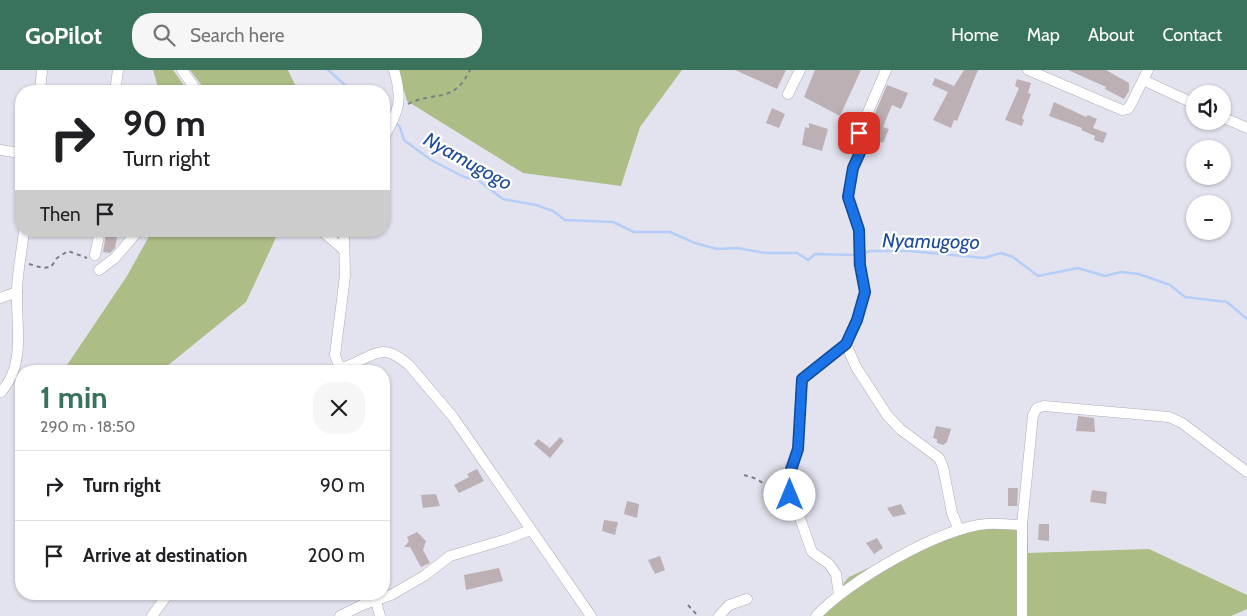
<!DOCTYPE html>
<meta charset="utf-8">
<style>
:root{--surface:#fff;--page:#f6f6f6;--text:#202124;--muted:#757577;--line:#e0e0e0;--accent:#39735b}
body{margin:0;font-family:Cabin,sans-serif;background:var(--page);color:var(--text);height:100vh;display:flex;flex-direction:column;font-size:19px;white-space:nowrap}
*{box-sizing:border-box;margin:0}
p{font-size:16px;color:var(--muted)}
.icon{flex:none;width:28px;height:28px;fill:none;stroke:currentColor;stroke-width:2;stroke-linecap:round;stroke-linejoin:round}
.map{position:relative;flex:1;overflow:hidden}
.details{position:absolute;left:15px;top:295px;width:375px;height:235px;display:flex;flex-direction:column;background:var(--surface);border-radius:20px;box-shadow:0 1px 4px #0004}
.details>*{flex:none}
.hud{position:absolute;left:15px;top:15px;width:375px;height:152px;border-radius:20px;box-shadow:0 1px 4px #0004;background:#fff;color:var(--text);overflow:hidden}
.tools{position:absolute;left:1186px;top:15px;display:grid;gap:10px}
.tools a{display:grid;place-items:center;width:45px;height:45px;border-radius:50%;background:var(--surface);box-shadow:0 1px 4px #0004;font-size:25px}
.pin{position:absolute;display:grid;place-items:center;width:42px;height:42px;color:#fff;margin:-21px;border-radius:10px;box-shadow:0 2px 8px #0006}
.me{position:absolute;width:55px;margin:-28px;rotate:0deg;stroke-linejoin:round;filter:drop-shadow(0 0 4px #0008)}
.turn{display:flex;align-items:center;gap:18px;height:105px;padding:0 25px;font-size:22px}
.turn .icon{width:65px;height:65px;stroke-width:2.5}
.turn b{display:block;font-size:35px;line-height:42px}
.then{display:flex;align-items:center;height:48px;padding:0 25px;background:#0003;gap:10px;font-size:19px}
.round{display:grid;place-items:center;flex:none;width:52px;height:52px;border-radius:20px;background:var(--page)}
.head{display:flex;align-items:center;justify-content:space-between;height:85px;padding:0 25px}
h1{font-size:30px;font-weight:700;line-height:38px;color:var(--accent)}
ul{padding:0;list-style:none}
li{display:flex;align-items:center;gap:15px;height:70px;padding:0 25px;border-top:1px solid var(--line)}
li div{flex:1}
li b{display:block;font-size:19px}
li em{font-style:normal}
header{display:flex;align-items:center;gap:30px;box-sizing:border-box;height:70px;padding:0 25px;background:var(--accent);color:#fff}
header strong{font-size:24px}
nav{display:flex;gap:28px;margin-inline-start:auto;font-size:18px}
.search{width:350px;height:45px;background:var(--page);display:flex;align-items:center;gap:12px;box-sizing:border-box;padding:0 18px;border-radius:20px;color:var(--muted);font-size:19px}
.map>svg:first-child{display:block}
.green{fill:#acbd86}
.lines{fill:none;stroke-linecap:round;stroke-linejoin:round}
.stream{stroke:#b4cef8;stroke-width:2.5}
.building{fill:#bdb0b5}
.minor-casing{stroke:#acacb7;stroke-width:11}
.path{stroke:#7d7d85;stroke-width:2;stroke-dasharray:4 4;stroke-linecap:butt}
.minor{stroke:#fff;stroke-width:10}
.route-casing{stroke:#114b97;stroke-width:12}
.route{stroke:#1a73e8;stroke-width:9}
.labels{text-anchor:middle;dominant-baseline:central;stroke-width:4.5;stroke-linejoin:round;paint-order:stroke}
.water-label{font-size:20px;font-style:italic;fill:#1d4c9a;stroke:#fff}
</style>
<header>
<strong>GoPilot</strong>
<div class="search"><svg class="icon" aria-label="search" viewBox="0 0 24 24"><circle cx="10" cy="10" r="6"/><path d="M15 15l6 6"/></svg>Search here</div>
<nav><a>Home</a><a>Map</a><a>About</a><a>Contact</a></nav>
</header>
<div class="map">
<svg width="1247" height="546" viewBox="0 0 1247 546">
<rect width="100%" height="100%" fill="#e3e3ef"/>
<g class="green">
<polygon points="153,0 173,0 188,21 159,21"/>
<polygon points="190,0 288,0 298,21 206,21"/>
<polygon points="398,0 682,0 640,57 621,116 523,103 407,31"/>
<polygon points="152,161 279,161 246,232 161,301 63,301 127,206"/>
<polygon points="963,454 1027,454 1028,483 1149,479 1247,525 1247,539 1231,546 816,546 849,507"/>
</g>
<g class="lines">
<g class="stream">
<polyline points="328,0 352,21"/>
<polyline points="384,43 389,48"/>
<polyline points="396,53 400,57 404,70 431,90 464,107 478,110 503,129 536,135 553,141 565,150 613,152 634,162 670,162 695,173 717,179 737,178 766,183 797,183 808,190 815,184 855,185"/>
<polyline points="863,184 870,181 910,181 984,188 1001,183 1013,187 1038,206 1078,198 1105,206 1121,202 1139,204 1170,215 1185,227 1227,232 1247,249"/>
</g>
</g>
<g class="building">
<polygon points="735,0 786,0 777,19"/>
<polygon points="815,0 861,0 840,46 804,27"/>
<polygon points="964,0 978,0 957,51 954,50 951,58 933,50 948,22 932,15 935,8 954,16"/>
<polygon points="1068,0 1106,0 1129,13 1129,21 1124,29 1105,19 1106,17"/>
<polygon points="1017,9 1031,13 1028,23 1031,24 1022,48 1024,50 1022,56 1005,50 1019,18 1015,16"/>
<polygon points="887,15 908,23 901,39 892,35 883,57 889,59 883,73 865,67"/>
<polygon points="1054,32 1086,47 1088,45 1097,49 1093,58 1107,63 1103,73 1094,70 1095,66 1081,60 1082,58 1049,46"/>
<polygon points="772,38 785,44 779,58 766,53"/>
<polygon points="809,53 828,59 822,81 802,75 805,57 809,58"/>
<polygon points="106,164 117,167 115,178 110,183 103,182"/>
<polygon points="1078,346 1094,348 1095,362 1076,361"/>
<polygon points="936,356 951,359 947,372 943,375 937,373 937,369 933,368"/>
<polygon points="560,367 564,371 550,388 534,374 538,369 550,378"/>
<polygon points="477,399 484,411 459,423 454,415 469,407 467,404"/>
<polygon points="1008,418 1018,418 1017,436 1008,436"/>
<polygon points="1092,420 1107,422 1106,434 1090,432"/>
<polygon points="436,424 440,436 423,438 421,425"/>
<polygon points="627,431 639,434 637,448 624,444"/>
<polygon points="901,434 906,444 893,447 887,438"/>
<polygon points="604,450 618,452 615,465 602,461"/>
<polygon points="1039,454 1049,454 1049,471 1038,470"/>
<polygon points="417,462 426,471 423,480 430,493 421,497 410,477 404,477 409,471 407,467"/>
<polygon points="877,468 883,478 874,484 866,473"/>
<polygon points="660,486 665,500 655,504 648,490"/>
<polygon points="499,498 503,511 466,520 464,505"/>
</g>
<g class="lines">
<g class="minor-casing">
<g id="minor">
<polyline points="182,0 197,21"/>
<polyline points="886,0 859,63 858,68 862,78 853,98 848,127 859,160 859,195 865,222 857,250 846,274 856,297 887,345 900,359 939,388 943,397 952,443 959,460"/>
<polyline points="1028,0 1122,40 1128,39 1131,34 1148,0"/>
<polyline points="1143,10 1195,34"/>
<polyline points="40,21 42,0"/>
<polyline points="115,21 118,0"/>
<polyline points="788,24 800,0"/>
<polyline points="1222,47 1247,58"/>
<path d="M384 67C399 41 403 30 394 0"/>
<polyline points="0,80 21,83"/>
<polyline points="322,161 344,180"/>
<polyline points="95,185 100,161"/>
<polyline points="99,200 115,188 138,161"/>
<polyline points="0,228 17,222"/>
<polyline points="340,299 335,285 345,206 344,161"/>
<path d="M338 301C342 297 349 296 355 293 379 281 386 275 409 295L453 347 591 546"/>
<path d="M1 322C26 295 16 256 17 223 17 202 22 181 24 161"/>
<polyline points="839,525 836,504 829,494 812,482 788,415 791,396 798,379 802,309 846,274"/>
<polyline points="376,531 380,546"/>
<polyline points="152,546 168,524"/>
<polyline points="340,546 362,535 391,525 424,506 450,486 507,469 530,460"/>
<polyline points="719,546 729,535 747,529"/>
<path d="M816 546C847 512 941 457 987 454 999 453 1011 455 1022 455"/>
<polyline points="1022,546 1022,455 1033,345 1037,338 1044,336 1169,347 1182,353 1247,402"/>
</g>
</g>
<g class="path">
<path d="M408 34C435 20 453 35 470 0"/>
<polyline points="29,194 43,198 51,197 57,188 68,181 87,188"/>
<polyline points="744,405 754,408 780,422"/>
<polyline points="688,535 698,546"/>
</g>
<use href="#minor" class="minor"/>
</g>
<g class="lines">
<g class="route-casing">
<polyline id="route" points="790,425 789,406 798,379 802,309 846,274 857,250 865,222 860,195 859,160 848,127 853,98 862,78 858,68 859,63"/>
</g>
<use href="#route" class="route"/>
</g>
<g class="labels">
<g class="water-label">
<text transform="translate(468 91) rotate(29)">Nyamugogo</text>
<text transform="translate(931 171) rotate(1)">Nyamugogo</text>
</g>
</g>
</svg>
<div class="tools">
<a><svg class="icon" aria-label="sound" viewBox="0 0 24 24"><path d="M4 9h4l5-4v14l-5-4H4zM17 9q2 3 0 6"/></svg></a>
<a>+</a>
<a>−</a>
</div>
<div class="pin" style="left:859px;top:63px;background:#d93025"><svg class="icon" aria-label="arrive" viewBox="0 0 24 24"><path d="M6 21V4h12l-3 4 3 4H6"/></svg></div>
<svg class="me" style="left:790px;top:425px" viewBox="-20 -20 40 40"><circle r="19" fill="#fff"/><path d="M0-13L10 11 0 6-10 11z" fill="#1a73e8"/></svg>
<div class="hud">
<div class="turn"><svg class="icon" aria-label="right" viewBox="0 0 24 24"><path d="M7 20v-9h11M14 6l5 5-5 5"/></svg><div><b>90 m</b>Turn right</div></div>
<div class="then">Then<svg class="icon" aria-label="arrive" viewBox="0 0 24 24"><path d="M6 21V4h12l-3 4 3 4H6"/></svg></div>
</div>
<section class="details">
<div class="head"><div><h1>1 min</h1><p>290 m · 18:50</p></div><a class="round"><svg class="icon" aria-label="close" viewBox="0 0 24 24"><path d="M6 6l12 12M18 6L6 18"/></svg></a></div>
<ul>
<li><svg class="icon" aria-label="right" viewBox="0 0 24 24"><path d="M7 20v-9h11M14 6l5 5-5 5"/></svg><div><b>Turn right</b></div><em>90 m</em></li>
<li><svg class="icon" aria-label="arrive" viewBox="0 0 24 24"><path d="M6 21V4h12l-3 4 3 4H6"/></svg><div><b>Arrive at destination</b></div><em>200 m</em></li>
</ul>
</section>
</div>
